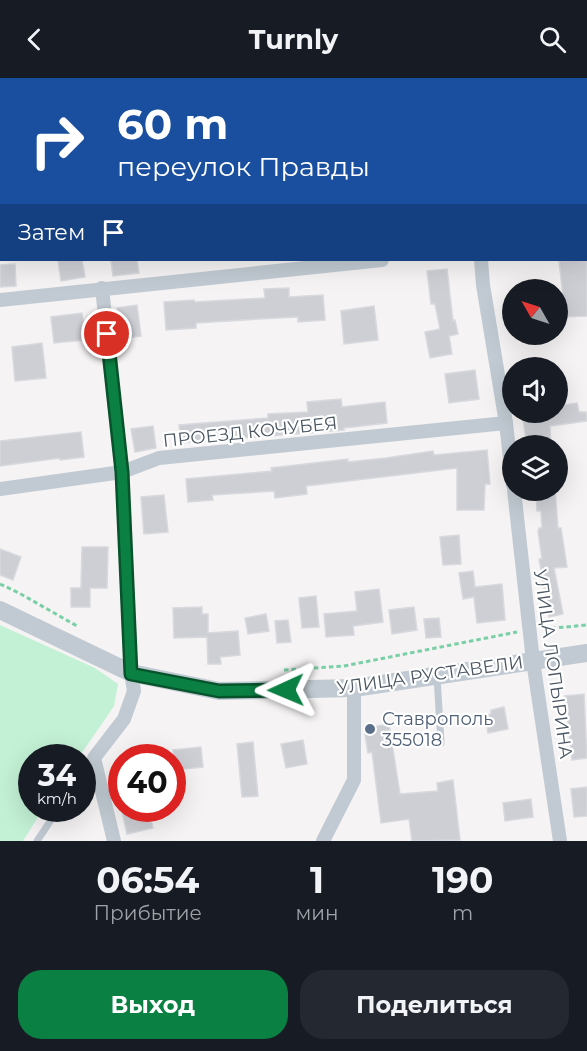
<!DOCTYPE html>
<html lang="ru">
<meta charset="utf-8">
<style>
:root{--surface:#171b24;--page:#242831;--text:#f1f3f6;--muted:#9ea1a6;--accent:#0b8043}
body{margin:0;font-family:Montserrat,sans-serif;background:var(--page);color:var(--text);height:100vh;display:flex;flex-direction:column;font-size:22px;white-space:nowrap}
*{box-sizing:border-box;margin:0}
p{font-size:20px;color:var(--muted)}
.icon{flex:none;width:33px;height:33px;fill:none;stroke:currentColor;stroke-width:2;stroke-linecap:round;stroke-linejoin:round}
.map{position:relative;height:763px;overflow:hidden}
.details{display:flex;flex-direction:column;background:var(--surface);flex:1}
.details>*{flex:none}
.guide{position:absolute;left:0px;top:0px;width:588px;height:183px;box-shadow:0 6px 24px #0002;background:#1a4fa0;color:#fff;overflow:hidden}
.needle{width:39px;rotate:309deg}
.controls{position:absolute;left:502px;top:201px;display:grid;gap:12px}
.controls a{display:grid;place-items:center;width:66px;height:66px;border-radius:50%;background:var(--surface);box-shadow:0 6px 24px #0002;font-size:30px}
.speed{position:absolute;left:18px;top:666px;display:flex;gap:12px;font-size:30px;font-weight:700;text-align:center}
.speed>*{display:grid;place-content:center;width:78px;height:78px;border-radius:50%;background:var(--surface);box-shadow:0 6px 24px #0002;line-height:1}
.speed small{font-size:15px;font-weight:400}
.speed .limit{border:9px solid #d22;background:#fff;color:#111}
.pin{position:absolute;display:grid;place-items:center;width:51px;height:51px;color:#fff;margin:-26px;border:3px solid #fff;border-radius:50%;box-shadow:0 2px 6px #0007}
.me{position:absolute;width:66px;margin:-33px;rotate:269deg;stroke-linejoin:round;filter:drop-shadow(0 0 4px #0008)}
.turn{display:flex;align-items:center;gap:21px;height:126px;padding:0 18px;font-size:27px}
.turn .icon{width:78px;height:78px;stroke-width:2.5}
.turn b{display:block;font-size:42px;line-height:51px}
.then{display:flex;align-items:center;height:57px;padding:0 18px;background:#0003;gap:12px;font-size:22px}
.eta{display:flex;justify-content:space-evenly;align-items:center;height:102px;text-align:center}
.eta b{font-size:36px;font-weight:700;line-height:42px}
.button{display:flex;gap:12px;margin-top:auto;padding:12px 18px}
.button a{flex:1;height:69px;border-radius:24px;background:var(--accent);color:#fff;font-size:24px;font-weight:700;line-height:69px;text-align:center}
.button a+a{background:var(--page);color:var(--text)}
header{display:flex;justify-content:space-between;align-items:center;height:78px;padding:0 18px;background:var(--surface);font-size:27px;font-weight:700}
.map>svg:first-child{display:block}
.green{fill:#c3f1d5}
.building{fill:#cdcfd5;stroke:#d7d9de;stroke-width:1.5}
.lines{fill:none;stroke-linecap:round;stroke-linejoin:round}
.path{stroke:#7ad0a6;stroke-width:3;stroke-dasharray:4.5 3;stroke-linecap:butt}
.service{stroke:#c1cad2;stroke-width:7}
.minor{stroke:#c1cad2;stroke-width:14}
.tertiary{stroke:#c1cad2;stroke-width:18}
.route-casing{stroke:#07532c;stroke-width:15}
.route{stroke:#0b8043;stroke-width:10}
.service-dot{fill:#5c6f8a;stroke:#fff;stroke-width:2}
.labels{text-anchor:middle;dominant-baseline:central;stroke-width:4.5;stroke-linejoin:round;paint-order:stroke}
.street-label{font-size:18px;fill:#4a5661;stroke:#fff}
.service-label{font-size:18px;fill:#4e5e75;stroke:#fff;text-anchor:start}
</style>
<header><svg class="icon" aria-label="back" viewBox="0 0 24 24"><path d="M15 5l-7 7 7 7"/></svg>Turnly<svg class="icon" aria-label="search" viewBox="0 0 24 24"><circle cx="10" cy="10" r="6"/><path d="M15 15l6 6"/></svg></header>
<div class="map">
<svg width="587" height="763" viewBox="0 0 587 763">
<rect width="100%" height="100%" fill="#f5f3f3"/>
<polygon class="green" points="0,547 95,590 118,606 114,628 79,679 32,680 32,730 43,731 23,763 0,763"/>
<g class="building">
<polygon points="58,182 82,182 85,199 61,203"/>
<polygon points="111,182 137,182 139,195 113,198"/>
<polygon points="574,182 587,182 587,238 558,239 558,217 563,217 559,183"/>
<polygon points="15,186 16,208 0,209 0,187"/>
<polygon points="447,191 453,243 455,242 458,256 449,258 452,276 430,280 425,254 440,251 435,226 431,226 427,193"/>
<polygon points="289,210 289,219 323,217 325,242 298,244 298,239 258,241 196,245 196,250 166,252 164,224 194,222 195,224 265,220 264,211"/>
<polygon points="137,227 141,258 121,261 117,230"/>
<polygon points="374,228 378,262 344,266 341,233"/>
<polygon points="82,235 85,262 54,265 51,239"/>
<polygon points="42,265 46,300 15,303 12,269"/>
<polygon points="475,292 479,321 449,325 445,296"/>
<polygon points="341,321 342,329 385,324 387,345 344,350 344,352 181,365 179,347 268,340 268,336 308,334 307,324"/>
<polygon points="577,325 579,334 586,334 587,343 550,348 551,368 527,368 522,334 558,334 558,328"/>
<polygon points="153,348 156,370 135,374 131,351"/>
<polygon points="81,354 84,379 60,382 60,380 0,388 0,363"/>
<polygon points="487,372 490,406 485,406 484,432 457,432 457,390 306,408 307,416 275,420 274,413 212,417 213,422 188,424 186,401 272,393 271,390 348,381 348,384 386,380 433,373 434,377"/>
<polygon points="536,412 555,412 558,450 561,450 567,489 554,490 563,536 549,539 539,481 542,481 538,453 539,450 542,450 541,433 537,433"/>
<polygon points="164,417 168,454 144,456 141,419"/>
<polygon points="459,457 461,486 443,487 440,459"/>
<polygon points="82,469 108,469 107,510 90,510 90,529 71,529 71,510 81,510"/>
<polygon points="0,471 21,479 13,502 0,497"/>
<polygon points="473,493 475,509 502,506 505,542 477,545 474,519 463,521 459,495"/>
<polygon points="379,511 383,544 353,548 354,557 326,559 324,536 357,533 355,514"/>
<polygon points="316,518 319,549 302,550 299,520"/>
<polygon points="202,529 202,536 208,536 208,555 238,553 240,577 220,579 221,586 208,586 207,559 174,560 173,530"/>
<polygon points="414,529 417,552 392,556 389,532"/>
<polygon points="266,536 269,553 248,556 245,540"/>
<polygon points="439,540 441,559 426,560 424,541"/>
<polygon points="288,542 291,564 277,565 275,543"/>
<polygon points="584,616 587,680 572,682 565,618"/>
<polygon points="504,629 508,651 488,655 485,637 491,636 491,632"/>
<polygon points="389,646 400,716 438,713 437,705 453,702 460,762 412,763 409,741 381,745 372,674 368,675 364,650"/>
<polygon points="303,662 307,686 286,690 281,666"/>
<polygon points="253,664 258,718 242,719 237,666"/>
<polygon points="201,669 203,689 175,692 173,672"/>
<polygon points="587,709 587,738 574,739 571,711"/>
<polygon points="531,721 533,739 505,743 503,725"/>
<polygon points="133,730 148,730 153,750 127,756 122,733"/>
</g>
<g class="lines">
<g class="path">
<polyline points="0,506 19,515 77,548"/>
<polyline points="544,551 587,547"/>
<polyline points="284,592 344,588 517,554"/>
</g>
<g class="service">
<polyline points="437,599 441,665"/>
<polyline points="82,697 93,682"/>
<polyline points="37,763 59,730"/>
</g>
<g class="minor">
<polyline points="459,0 459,2"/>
<polyline points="586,159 587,159"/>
<polyline points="481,182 483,207 506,345 513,407"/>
<polyline points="102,210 122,394 131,595 134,613 124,641 94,680 114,763"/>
<polyline points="0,222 382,182"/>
<polyline points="0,411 122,394 159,380 506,345"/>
<polyline points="514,412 533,583 560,763"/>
<polyline points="323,763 354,702 354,610"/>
</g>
<polyline class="tertiary" points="0,532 131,595 219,613 354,610 587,575"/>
</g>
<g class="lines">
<g class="route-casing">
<polyline id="route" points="107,256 122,394 131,596 219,613 286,612"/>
</g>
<use href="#route" class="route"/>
</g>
<circle class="service-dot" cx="370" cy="651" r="6"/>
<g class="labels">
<g class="street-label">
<text transform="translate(250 354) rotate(-6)">ПРОЕЗД КОЧУБЕЯ</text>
<text transform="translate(553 586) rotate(82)">УЛИЦА ЛОПЫРИНА</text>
<text transform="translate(430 597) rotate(-8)">УЛИЦА РУСТАВЕЛИ</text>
</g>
<g class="service-label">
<text x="382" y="641">Ставрополь<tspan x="382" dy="21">355018</tspan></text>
</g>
</g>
</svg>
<div class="controls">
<a><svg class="needle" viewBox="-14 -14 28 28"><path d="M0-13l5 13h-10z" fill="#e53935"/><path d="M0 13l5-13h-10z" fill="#9ea1a6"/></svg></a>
<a><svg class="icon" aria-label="sound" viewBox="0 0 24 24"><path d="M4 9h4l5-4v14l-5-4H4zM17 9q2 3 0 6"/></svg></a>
<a><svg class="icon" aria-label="layers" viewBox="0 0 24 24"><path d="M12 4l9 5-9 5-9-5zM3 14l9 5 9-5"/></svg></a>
</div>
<div class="speed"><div>34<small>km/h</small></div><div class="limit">40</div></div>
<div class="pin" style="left:107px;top:256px;background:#d93025"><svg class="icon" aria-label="arrive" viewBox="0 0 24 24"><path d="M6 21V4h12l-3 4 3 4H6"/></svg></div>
<svg class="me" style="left:286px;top:612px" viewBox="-20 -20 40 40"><path d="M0-17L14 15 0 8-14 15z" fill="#0b8043" stroke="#fff" stroke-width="4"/></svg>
<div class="guide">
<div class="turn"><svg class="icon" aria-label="right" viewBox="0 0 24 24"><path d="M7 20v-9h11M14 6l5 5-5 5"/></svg><div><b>60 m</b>переулок Правды</div></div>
<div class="then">Затем<svg class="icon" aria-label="arrive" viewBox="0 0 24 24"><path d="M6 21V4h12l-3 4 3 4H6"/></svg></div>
</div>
</div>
<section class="details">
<div class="eta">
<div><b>06:54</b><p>Прибытие</p></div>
<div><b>1</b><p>мин</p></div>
<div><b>190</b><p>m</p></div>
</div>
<div class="button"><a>Выход</a><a>Поделиться</a></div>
</section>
